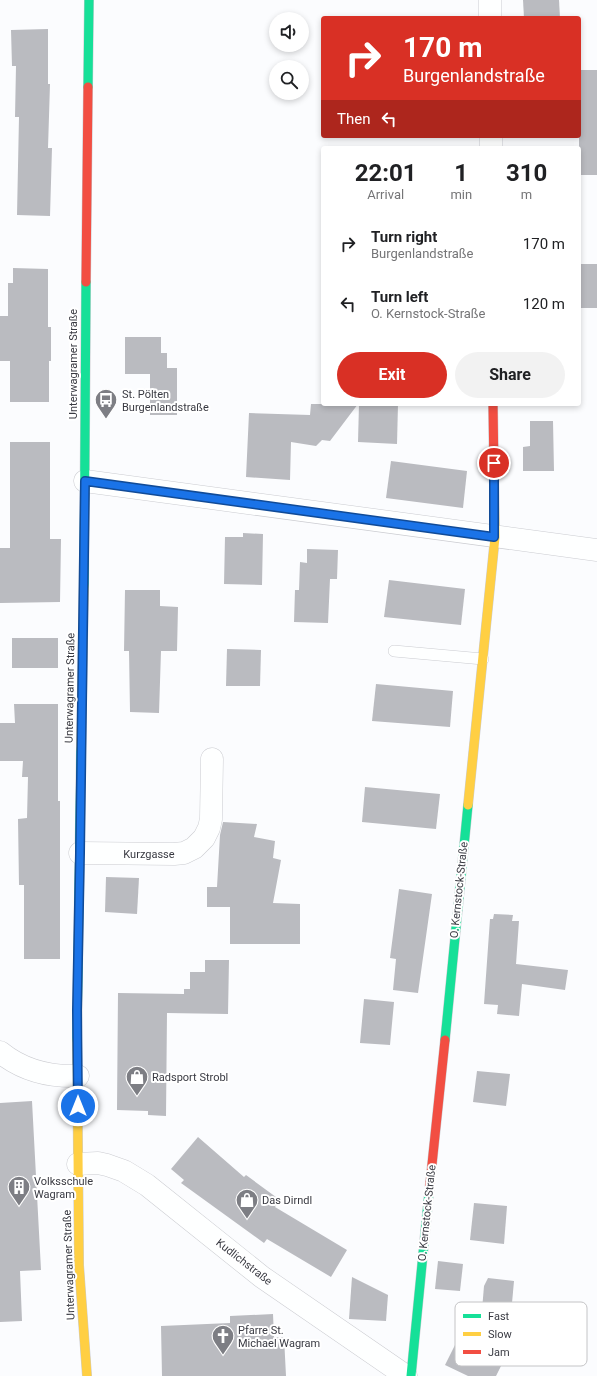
<!DOCTYPE html>
<meta charset="utf-8">
<style>
:root{--surface:#fff;--page:#f2f2f2;--text:#202124;--muted:#757577;--accent:#d93025}
body{margin:0;font-family:Roboto,sans-serif;background:var(--page);color:var(--text);height:100vh;display:flex;flex-direction:column;font-size:15px;white-space:nowrap}
*{box-sizing:border-box;margin:0}
p{font-size:13px;color:var(--muted)}
.icon{flex:none;width:22px;height:22px;fill:none;stroke:currentColor;stroke-width:2;stroke-linecap:round;stroke-linejoin:round}
.map{position:relative;flex:1;overflow:hidden}
.panel{position:absolute;left:321px;top:146px;width:260px;height:260px;display:flex;flex-direction:column;background:var(--surface);border-radius:4px;box-shadow:0 2px 6px #0003}
.panel>*{flex:none}
.hud{position:absolute;left:321px;top:16px;width:260px;height:122px;border-radius:4px;box-shadow:0 2px 6px #0003;background:#d93025;color:#fff;overflow:hidden}
.tools{position:absolute;left:269px;top:12px;display:grid;gap:8px}
.tools a{display:grid;place-items:center;width:40px;height:40px;border-radius:50%;background:var(--surface);box-shadow:0 2px 6px #0003;font-size:20px}
.pin{position:absolute;display:grid;place-items:center;width:34px;height:34px;color:#fff;margin:-17px;border:2px solid #fff;border-radius:50%;box-shadow:0 1px 4px #0007}
.me{position:absolute;width:44px;margin:-22px;rotate:0deg;stroke-linejoin:round;filter:drop-shadow(0 0 3px #0008)}
.turn{display:flex;align-items:center;gap:14px;height:84px;padding:0 16px;font-size:18px}
.turn .icon{width:52px;height:52px;stroke-width:2.5}
.turn b{display:block;font-size:28px;line-height:34px}
.then{display:flex;align-items:center;height:38px;padding:0 16px;background:#0003;gap:8px;font-size:15px}
.eta{display:flex;justify-content:space-evenly;align-items:center;height:68px;text-align:center}
.eta b{font-size:24px;font-weight:700;line-height:28px}
.button{display:flex;gap:8px;margin-top:auto;padding:8px 16px}
.button a{flex:1;height:46px;border-radius:24px;background:var(--accent);color:#fff;font-size:16px;font-weight:700;line-height:46px;text-align:center}
.button a+a{background:var(--page);color:var(--text)}
ul{padding:0;list-style:none}
li{display:flex;align-items:center;gap:12px;height:60px;padding:0 16px}
li div{flex:1}
li b{display:block;font-size:15px}
li em{font-style:normal}
.map>svg:first-child{display:block}
.building{fill:#babbc0}
.lines{fill:none;stroke-linecap:round;stroke-linejoin:round}
.lane-casing{stroke:#cbccd1;stroke-width:12}
.street-casing{stroke:#cbccd1;stroke-width:23}
.fast-casing{stroke:#cbccd1;stroke-width:10}
.slow-casing{stroke:#cbccd1;stroke-width:10}
.jam-casing{stroke:#cbccd1;stroke-width:10}
.lane{stroke:#feffff;stroke-width:11}
.street{stroke:#feffff;stroke-width:22}
.fast{stroke:#16e098;stroke-width:9}
.slow{stroke:#ffcf43;stroke-width:9}
.jam{stroke:#f24e42;stroke-width:9}
.route-casing{stroke:#114b97;stroke-width:10}
.route{stroke:#1a73e8;stroke-width:7}
.labels{text-anchor:middle;dominant-baseline:central;stroke-width:4;stroke-linejoin:round;paint-order:stroke}
.street-label{font-size:11px;fill:#393a42;stroke:#fff}
.poi-label{font-size:11px;fill:#393a42;stroke:#fff;text-anchor:start}
.key{fill:#fff;stroke:#c4c4c6;stroke-width:1}
.key-label{font-size:11px;fill:#393a42}
</style>
<div class="map">
<svg width="597" height="1376" viewBox="0 0 597 1376">
<rect width="100%" height="100%" fill="#fbfcfe"/>
<g class="building">
<polygon points="523,0 559,0 560,18 524,18"/>
<polygon points="48,29 48,84 50,84 48,148 52,148 50,216 17,215 19,117 15,117 16,66 12,66 11,30"/>
<rect x="579" y="70" width="18" height="105"/>
<rect x="579" y="264" width="18" height="44"/>
<polygon points="13,268 48,269 48,327 51,327 51,361 49,361 49,402 10,402 10,361 0,361 0,316 8,316 8,283 13,283"/>
<polygon points="125,337 161,337 161,353 167,353 167,368 177,368 177,415 150,415 150,374 125,374"/>
<polygon points="311,404 358,404 330,441 322,440 316,446 291,442 290,480 246,477 249,413 310,415"/>
<polygon points="359,404 398,404 397,444 358,442"/>
<polygon points="530,421 553,421 554,471 523,471 523,447 530,446"/>
<polygon points="10,442 50,442 50,539 61,539 60,602 0,603 0,548 10,548"/>
<polygon points="391,461 467,471 463,508 386,498"/>
<polygon points="243,533 263,534 262,585 224,584 225,537 243,537"/>
<polygon points="307,549 338,550 337,579 330,579 328,623 294,622 295,590 299,590 300,562 307,563"/>
<polygon points="389,580 465,589 461,625 384,617"/>
<polygon points="125,590 160,590 160,606 178,607 177,651 161,651 159,713 130,712 129,651 124,651"/>
<rect x="12" y="638" width="46" height="30"/>
<polygon points="227,649 261,650 260,686 226,686"/>
<polygon points="376,684 453,691 450,727 372,721"/>
<polygon points="14,704 58,704 58,801 60,801 60,959 24,959 24,885 19,885 18,819 27,818 28,777 22,777 23,761 0,761 0,723 15,723"/>
<polygon points="365,787 440,794 436,829 362,822"/>
<polygon points="223,822 257,824 254,837 275,841 273,858 281,860 273,903 300,904 300,944 230,944 230,907 207,907 207,887 217,887 220,835"/>
<polygon points="106,877 139,878 137,914 105,912"/>
<polygon points="399,889 432,894 418,993 393,990 396,959 390,958"/>
<polygon points="494,914 513,915 512,921 519,921 516,964 568,970 565,990 522,984 519,1016 497,1014 498,1005 484,1004 490,919 493,919"/>
<polygon points="205,960 229,960 228,1014 167,1013 166,1116 148,1115 148,1111 117,1110 118,993 184,994 184,989 190,989 190,972 205,972"/>
<polygon points="364,999 394,1002 390,1045 360,1043"/>
<polygon points="477,1071 510,1074 506,1106 473,1102"/>
<polygon points="32,1101 41,1270 20,1271 22,1321 0,1322 0,1103"/>
<polygon points="198,1137 244,1177 246,1175 280,1200 275,1207 347,1250 331,1277 267,1239 264,1243 181,1183 184,1180 171,1169"/>
<polygon points="474,1203 507,1206 504,1244 470,1240"/>
<polygon points="438,1261 463,1264 460,1291 435,1289"/>
<polygon points="352,1277 388,1295 386,1321 349,1319"/>
<polygon points="488,1278 514,1281 510,1325 481,1322 484,1286"/>
<polygon points="273,1314 274,1337 284,1337 286,1376 162,1376 161,1326 230,1323 230,1316"/>
<polygon points="460,1335 497,1354 495,1358 503,1362 496,1376 468,1376 445,1365"/>
</g>
<g class="lines">
<g class="lane-casing">
<polyline id="lane" points="394,651 483,659"/>
</g>
<g class="street-casing">
<g id="street">
<polyline points="490,0 490,18"/>
<polyline points="491,136 491,148"/>
<polyline points="85,481 597,550"/>
<polyline points="80,853 174,854 184,853 194,848 204,838 209,828 211,819 212,759"/>
<path d="M0 1052C22 1070 50 1077 78 1076"/>
<polyline points="78,1164 98,1163 107,1165 124,1171 147,1185 262,1277 406,1376"/>
</g>
</g>
<g class="fast-casing">
<g id="fast">
<polyline points="88,87 89,0"/>
<polyline points="84,586 86,282"/>
<polyline points="77,1040 81,749"/>
<polyline points="445,1040 468,805"/>
<polyline points="411,1376 429,1193"/>
</g>
</g>
<g class="slow-casing">
<g id="slow">
<polyline points="81,749 84,586"/>
<polyline points="468,805 495,537 494,473"/>
<polyline points="77,1040 79,1265 87,1376"/>
</g>
</g>
<g class="jam-casing">
<g id="jam">
<polyline points="86,282 88,87"/>
<polyline points="493,404 494,473"/>
<polyline points="429,1193 445,1040"/>
</g>
</g>
<use href="#lane" class="lane"/>
<use href="#street" class="street"/>
<use href="#fast" class="fast"/>
<use href="#slow" class="slow"/>
<use href="#jam" class="jam"/>
</g>
<g class="lines">
<g class="route-casing">
<polyline id="route" points="78,1106 77,1010 80,853 85,481 494,537 494,463"/>
</g>
<use href="#route" class="route"/>
</g>
<defs>
<g id="bus-pin" transform="scale(1.15)"><path d="M0 17L-7.5 6A9.5 9.5 0 1 1 7.5 6Z" fill="#7d7e84" stroke="#fff"/><path d="M-5-6H5V4H4V6H2V4H-2V6H-4V4H-5ZM-3.5-4V0h7V-4ZM-3.5 1.2v1.5H-2V1.2ZM2 1.2v1.5H3.5V1.2Z" fill="#fff"/></g>
<g id="shop-pin" transform="scale(1.15)"><path d="M0 17L-7.5 6A9.5 9.5 0 1 1 7.5 6Z" fill="#7d7e84" stroke="#fff"/><path d="M-5-2.5h2.3a2.7 3.5 0 0 1 5.4 0H5L5.5 6h-11ZM-1.5-2.5h3a1.5 2.3 0 0 0-3 0Z" fill="#fff"/></g>
<g id="building-pin" transform="scale(1.15)"><path d="M0 17L-7.5 6A9.5 9.5 0 1 1 7.5 6Z" fill="#7d7e84" stroke="#fff"/><path d="M-4-6H4V6H1V3H-1V6H-4ZM-2.5-4.3h1.7v1.8h-1.7ZM.8-4.3h1.7v1.8H.8ZM-2.5-1h1.7V.8h-1.7ZM.8-1h1.7V.8H.8Z" fill="#fff"/></g>
<g id="church-pin" transform="scale(1.15)"><path d="M0 17L-7.5 6A9.5 9.5 0 1 1 7.5 6Z" fill="#7d7e84" stroke="#fff"/><path d="M-1.2-6h2.4v3.5h3.3v2.4h-3.3V6h-2.4V-.1h-3.3v-2.4h3.3Z" fill="#fff"/></g>
</defs>
<g fill-rule="evenodd">
<use href="#bus-pin" x="106" y="400"/>
<use href="#shop-pin" x="137" y="1077"/>
<use href="#building-pin" x="19" y="1187"/>
<use href="#shop-pin" x="247" y="1200"/>
<use href="#church-pin" x="223" y="1336"/>
</g>
<g class="labels">
<g class="street-label">
<text transform="translate(73 364) rotate(-90)">Unterwagramer Straße</text>
<text transform="translate(70 688) rotate(-89)">Unterwagramer Straße</text>
<text x="149" y="854">Kurzgasse</text>
<text transform="translate(459 890) rotate(-84)">O. Kernstock-Straße</text>
<text transform="translate(427 1213) rotate(-84)">O. Kernstock-Straße</text>
<text transform="translate(244 1262) rotate(38)">Kudlichstraße</text>
<text transform="translate(69 1265) rotate(-92)">Unterwagramer Straße</text>
</g>
<g class="poi-label">
<text x="122" y="394">St. Pölten<tspan x="122" dy="13">Burgenlandstraße</tspan></text>
<text x="152" y="1077">Radsport Strobl</text>
<text x="34" y="1181">Volksschule<tspan x="34" dy="13">Wagram</tspan></text>
<text x="262" y="1200">Das Dirndl</text>
<text x="238" y="1330">Pfarre St.<tspan x="238" dy="13">Michael Wagram</tspan></text>
</g>
</g>
<rect x="455" y="1302" width="132" height="64" rx="6" class="key"/>
<rect x="463" y="1314" width="18" height="4" fill="#16e098"/>
<rect x="463" y="1332" width="18" height="4" fill="#ffcf43"/>
<rect x="463" y="1350" width="18" height="4" fill="#f24e42"/>
<g class="key-label">
<text x="488" y="1320">Fast</text>
<text x="488" y="1338">Slow</text>
<text x="488" y="1356">Jam</text>
</g>
</svg>
<div class="tools">
<a><svg class="icon" aria-label="sound" viewBox="0 0 24 24"><path d="M4 9h4l5-4v14l-5-4H4zM17 9q2 3 0 6"/></svg></a>
<a><svg class="icon" aria-label="search" viewBox="0 0 24 24"><circle cx="10" cy="10" r="6"/><path d="M15 15l6 6"/></svg></a>
</div>
<div class="pin" style="left:494px;top:463px;background:#d93025"><svg class="icon" aria-label="arrive" viewBox="0 0 24 24"><path d="M6 21V4h12l-3 4 3 4H6"/></svg></div>
<svg class="me" style="left:78px;top:1106px" viewBox="-20 -20 40 40"><circle r="17" fill="#1a73e8" stroke="#fff" stroke-width="3"/><path d="M0-11L8 9 0 5-8 9z" fill="#fff"/></svg>
<div class="hud">
<div class="turn"><svg class="icon" aria-label="right" viewBox="0 0 24 24"><path d="M7 20v-9h11M14 6l5 5-5 5"/></svg><div><b>170 m</b>Burgenlandstraße</div></div>
<div class="then">Then<svg class="icon" aria-label="left" viewBox="0 0 24 24"><path d="M17 20v-9H6M10 6l-5 5 5 5"/></svg></div>
</div>
<section class="panel">
<div class="eta">
<div><b>22:01</b><p>Arrival</p></div>
<div><b>1</b><p>min</p></div>
<div><b>310</b><p>m</p></div>
</div>
<ul>
<li><svg class="icon" aria-label="right" viewBox="0 0 24 24"><path d="M7 20v-9h11M14 6l5 5-5 5"/></svg><div><b>Turn right</b><p>Burgenlandstraße</p></div><em>170 m</em></li>
<li><svg class="icon" aria-label="left" viewBox="0 0 24 24"><path d="M17 20v-9H6M10 6l-5 5 5 5"/></svg><div><b>Turn left</b><p>O. Kernstock-Straße</p></div><em>120 m</em></li>
</ul>
<div class="button"><a>Exit</a><a>Share</a></div>
</section>
</div>
